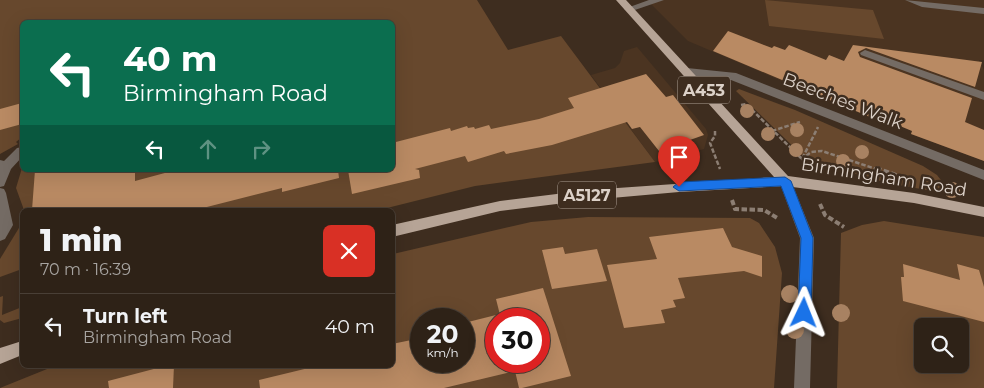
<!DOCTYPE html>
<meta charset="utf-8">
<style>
:root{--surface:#2e2217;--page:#362a20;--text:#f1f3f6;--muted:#a7a4a1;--line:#493f36}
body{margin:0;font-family:Montserrat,sans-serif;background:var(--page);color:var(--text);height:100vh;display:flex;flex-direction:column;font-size:19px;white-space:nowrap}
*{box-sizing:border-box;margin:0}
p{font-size:16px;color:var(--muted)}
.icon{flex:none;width:28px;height:28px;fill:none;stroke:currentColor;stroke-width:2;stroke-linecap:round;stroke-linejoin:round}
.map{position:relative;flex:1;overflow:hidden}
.side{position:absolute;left:20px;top:208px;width:375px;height:160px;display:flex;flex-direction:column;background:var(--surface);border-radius:8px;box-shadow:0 5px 20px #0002,0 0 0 1px var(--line)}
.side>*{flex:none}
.hud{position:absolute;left:20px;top:20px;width:375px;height:152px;border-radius:8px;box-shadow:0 5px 20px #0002,0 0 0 1px var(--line);background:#0b6e4f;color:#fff;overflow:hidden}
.buttons{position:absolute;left:914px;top:318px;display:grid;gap:10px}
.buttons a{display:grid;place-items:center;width:55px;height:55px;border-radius:8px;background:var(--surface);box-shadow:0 5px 20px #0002,0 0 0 1px var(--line);font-size:25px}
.speed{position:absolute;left:410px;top:308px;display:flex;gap:10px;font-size:25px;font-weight:700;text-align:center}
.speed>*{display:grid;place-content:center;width:65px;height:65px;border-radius:50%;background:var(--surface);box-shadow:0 5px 20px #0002,0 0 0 1px var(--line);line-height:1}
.speed small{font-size:12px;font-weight:400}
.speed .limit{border:8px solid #d22;background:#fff;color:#111}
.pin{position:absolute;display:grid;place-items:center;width:42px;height:42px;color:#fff;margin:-51px -21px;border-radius:50% 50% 50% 0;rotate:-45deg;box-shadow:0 0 5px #0007}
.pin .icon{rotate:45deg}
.me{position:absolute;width:55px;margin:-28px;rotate:2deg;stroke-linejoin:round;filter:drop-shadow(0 0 4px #0008)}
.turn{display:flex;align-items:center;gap:18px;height:105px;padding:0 20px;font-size:22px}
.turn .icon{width:65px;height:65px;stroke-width:2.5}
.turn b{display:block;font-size:35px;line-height:42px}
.lanes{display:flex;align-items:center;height:48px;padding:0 20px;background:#0003;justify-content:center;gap:25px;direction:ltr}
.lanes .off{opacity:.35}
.round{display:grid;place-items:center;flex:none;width:52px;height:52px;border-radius:8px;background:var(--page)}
.head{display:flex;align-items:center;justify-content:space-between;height:85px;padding:0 20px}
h1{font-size:30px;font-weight:800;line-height:38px}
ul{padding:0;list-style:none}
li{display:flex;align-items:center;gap:15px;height:65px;padding:0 20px;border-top:1px solid var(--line)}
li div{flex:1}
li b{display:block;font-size:19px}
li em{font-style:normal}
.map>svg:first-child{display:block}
.built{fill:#4b3421}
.green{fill:#67482d;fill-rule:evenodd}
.building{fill:#b98a63}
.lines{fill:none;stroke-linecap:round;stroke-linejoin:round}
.path-far1{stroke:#8c7e73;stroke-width:2.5;stroke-dasharray:4.5 2;stroke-linecap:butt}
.path{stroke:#8c7e73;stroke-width:4;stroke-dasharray:5.5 2.5;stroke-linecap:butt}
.minor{fill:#746b64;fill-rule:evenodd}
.major{fill:#b6a496;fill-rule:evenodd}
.tree{fill:#a88262}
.route{fill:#1a73e8;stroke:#114b97}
.labels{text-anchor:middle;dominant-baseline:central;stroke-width:5;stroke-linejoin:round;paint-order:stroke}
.shield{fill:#3e2d1f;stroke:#ada095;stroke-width:1}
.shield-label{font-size:16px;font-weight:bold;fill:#dcd1c8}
.street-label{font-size:18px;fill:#dcd1c8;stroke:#3e2d1f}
</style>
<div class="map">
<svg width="984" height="388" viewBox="0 0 984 388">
<rect width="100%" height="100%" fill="#3e2d1f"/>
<g class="built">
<polygon points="647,0 984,0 984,60 979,60 984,70 984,161 911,134 912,131 871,114 869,117 790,83 789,84 688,41"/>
<polygon points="637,47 706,129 708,135 704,149 655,162 591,75 615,68 620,63 624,51"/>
</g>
<g class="green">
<polygon points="0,0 477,0 508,50 561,36 655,162 475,186 379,210 24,210 16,188 22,168 392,170 392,22 22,22 22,137 16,142 18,144 0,154"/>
<polygon points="765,0 873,10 884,39 769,26"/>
<polygon points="739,89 795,110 923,166 937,175 950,192 948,194 888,183 808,161 736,91"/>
<path d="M588 217 750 218 759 223 775 247 782 273 774 388H0L57 365H392L393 254 531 222ZM421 319H464V361H421ZM496 319H539V361H496Z"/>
<path d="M884 221 984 237V388H837L841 233 862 225ZM922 326H960V364H922Z"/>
<polygon points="22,223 22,269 0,277 0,259"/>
<polygon points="3,296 2,315 22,307 22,318 4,323 0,320 0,297"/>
</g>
<g class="building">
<polygon points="728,31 772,48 774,46 785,50 789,45 826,60 829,55 844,61 853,45 982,62 975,87 866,48 858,52 860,57 972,98 965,122 984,130 984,161 911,134 912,131 871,114 870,117 713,51"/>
<polygon points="646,74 666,97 673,95 704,135 659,151 640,127 632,129 627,122 552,145 506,154 504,151 468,162 465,156 415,169 419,170 420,178 352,194 348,170 392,170 392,143 450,128 451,131 467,126 468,128 474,127 475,129 489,125 491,129 539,119 574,108 568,98"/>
<polygon points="22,103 22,124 0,130 0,109"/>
<polygon points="35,170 135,170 135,181 176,170 338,170 339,178 282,192 282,188 195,210 32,210"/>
<polygon points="723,228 732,247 762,256 762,277 744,271 678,278 685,298 673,300 676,307 661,310 665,323 624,328 607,265 657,259 649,237"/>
<polygon points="563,247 565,254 597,249 607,281 552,289 542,250"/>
<polygon points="903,264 960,280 957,264 979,270 984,287 984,322 903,301 901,277 904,277"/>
<polygon points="543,288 571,376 522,388 519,388 515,371 444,388 260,388 259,380 321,365 392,365 392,344 421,338 421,361 464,361 464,323 496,315 496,361 539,361 539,319 501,319 496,299"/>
<polygon points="169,365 174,365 173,388 109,388 108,381"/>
</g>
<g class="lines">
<g class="path-far1">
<polyline points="741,105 746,104 802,159 818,127"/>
<polyline points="715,131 715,136 710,143 720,169"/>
<polyline points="772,131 800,122"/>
<polyline points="805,166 802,159 811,152 822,151 879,170"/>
</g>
<g class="path">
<polyline points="876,168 899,176"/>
<polyline points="732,200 735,209 764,210 779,219"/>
<polyline points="820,204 825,215 844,227"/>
</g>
<g class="minor">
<polygon points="649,0 664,0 629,12 624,9"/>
<polygon points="905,0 984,8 984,14 922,7"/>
<polygon points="865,50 984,92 984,100 861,55 860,53"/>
<polygon points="687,68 736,73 984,170 984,180 731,80 683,75 682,72"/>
<polygon points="22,147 22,157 11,169 4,186 0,187 0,160 4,161 17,148"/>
<polygon points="785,176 789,178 791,181 814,238 810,388 794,388 800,238 779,181 781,178"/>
<polygon points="0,188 4,189 6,193 13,225 5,239 0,241"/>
</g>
<g class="major">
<polygon points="616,0 626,0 788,176 914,193 984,207 984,217 914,203 785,186 679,192 589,200 500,211 392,237 392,225 500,201 589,190 774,177"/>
<polygon points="22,341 22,355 0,364 0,348"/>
</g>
</g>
<g class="tree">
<circle cx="747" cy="111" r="7"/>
<circle cx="797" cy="130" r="7"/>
<circle cx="768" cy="134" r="7"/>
<circle cx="796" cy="150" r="7"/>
<circle cx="862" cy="152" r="7"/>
<circle cx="843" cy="161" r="7"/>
<circle cx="952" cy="190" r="8"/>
<circle cx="790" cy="294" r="9"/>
<circle cx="841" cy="313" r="9"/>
<circle cx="795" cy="330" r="9"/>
</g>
<polygon class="route" points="785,177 791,181 813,238 811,313 809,318 804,319 800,318 798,313 801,238 781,186 679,191 673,187 679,182"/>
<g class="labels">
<g class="shield">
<rect x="678" y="76.5" width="52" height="27" rx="4"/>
<rect x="558" y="181.5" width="58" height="27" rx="4"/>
</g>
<g class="shield-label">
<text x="704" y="90">A453</text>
<text x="587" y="195">A5127</text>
</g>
<g class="street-label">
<text transform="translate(843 101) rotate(21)">Beeches Walk</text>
<text transform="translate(884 177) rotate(9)">Birmingham Road</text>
</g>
</g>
</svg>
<div class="buttons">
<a><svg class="icon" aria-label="search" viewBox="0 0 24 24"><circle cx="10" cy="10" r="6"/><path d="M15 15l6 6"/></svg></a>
</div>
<div class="speed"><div>20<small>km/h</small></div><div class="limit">30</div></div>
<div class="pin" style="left:679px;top:187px;background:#d93025"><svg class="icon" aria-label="arrive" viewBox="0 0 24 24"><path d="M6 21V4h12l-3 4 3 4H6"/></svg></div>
<svg class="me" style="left:804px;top:313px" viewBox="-20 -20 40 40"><path d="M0-17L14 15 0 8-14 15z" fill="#1a73e8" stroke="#fff" stroke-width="4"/></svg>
<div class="hud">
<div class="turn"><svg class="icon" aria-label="left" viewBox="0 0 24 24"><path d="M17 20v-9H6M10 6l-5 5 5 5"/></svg><div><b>40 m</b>Birmingham Road</div></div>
<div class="lanes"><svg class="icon" aria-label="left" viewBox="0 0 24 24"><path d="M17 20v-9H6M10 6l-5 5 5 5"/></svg><svg class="icon off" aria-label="ahead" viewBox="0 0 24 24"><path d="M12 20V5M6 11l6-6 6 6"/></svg><svg class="icon off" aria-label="right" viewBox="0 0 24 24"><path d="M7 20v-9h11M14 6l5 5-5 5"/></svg></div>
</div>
<section class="side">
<div class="head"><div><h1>1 min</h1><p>70 m · 16:39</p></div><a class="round" style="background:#d93025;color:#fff"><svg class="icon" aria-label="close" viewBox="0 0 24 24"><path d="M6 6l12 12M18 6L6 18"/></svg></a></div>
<ul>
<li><svg class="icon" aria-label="left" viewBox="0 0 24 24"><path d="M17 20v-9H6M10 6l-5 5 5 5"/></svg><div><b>Turn left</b><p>Birmingham Road</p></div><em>40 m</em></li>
</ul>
</section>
</div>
